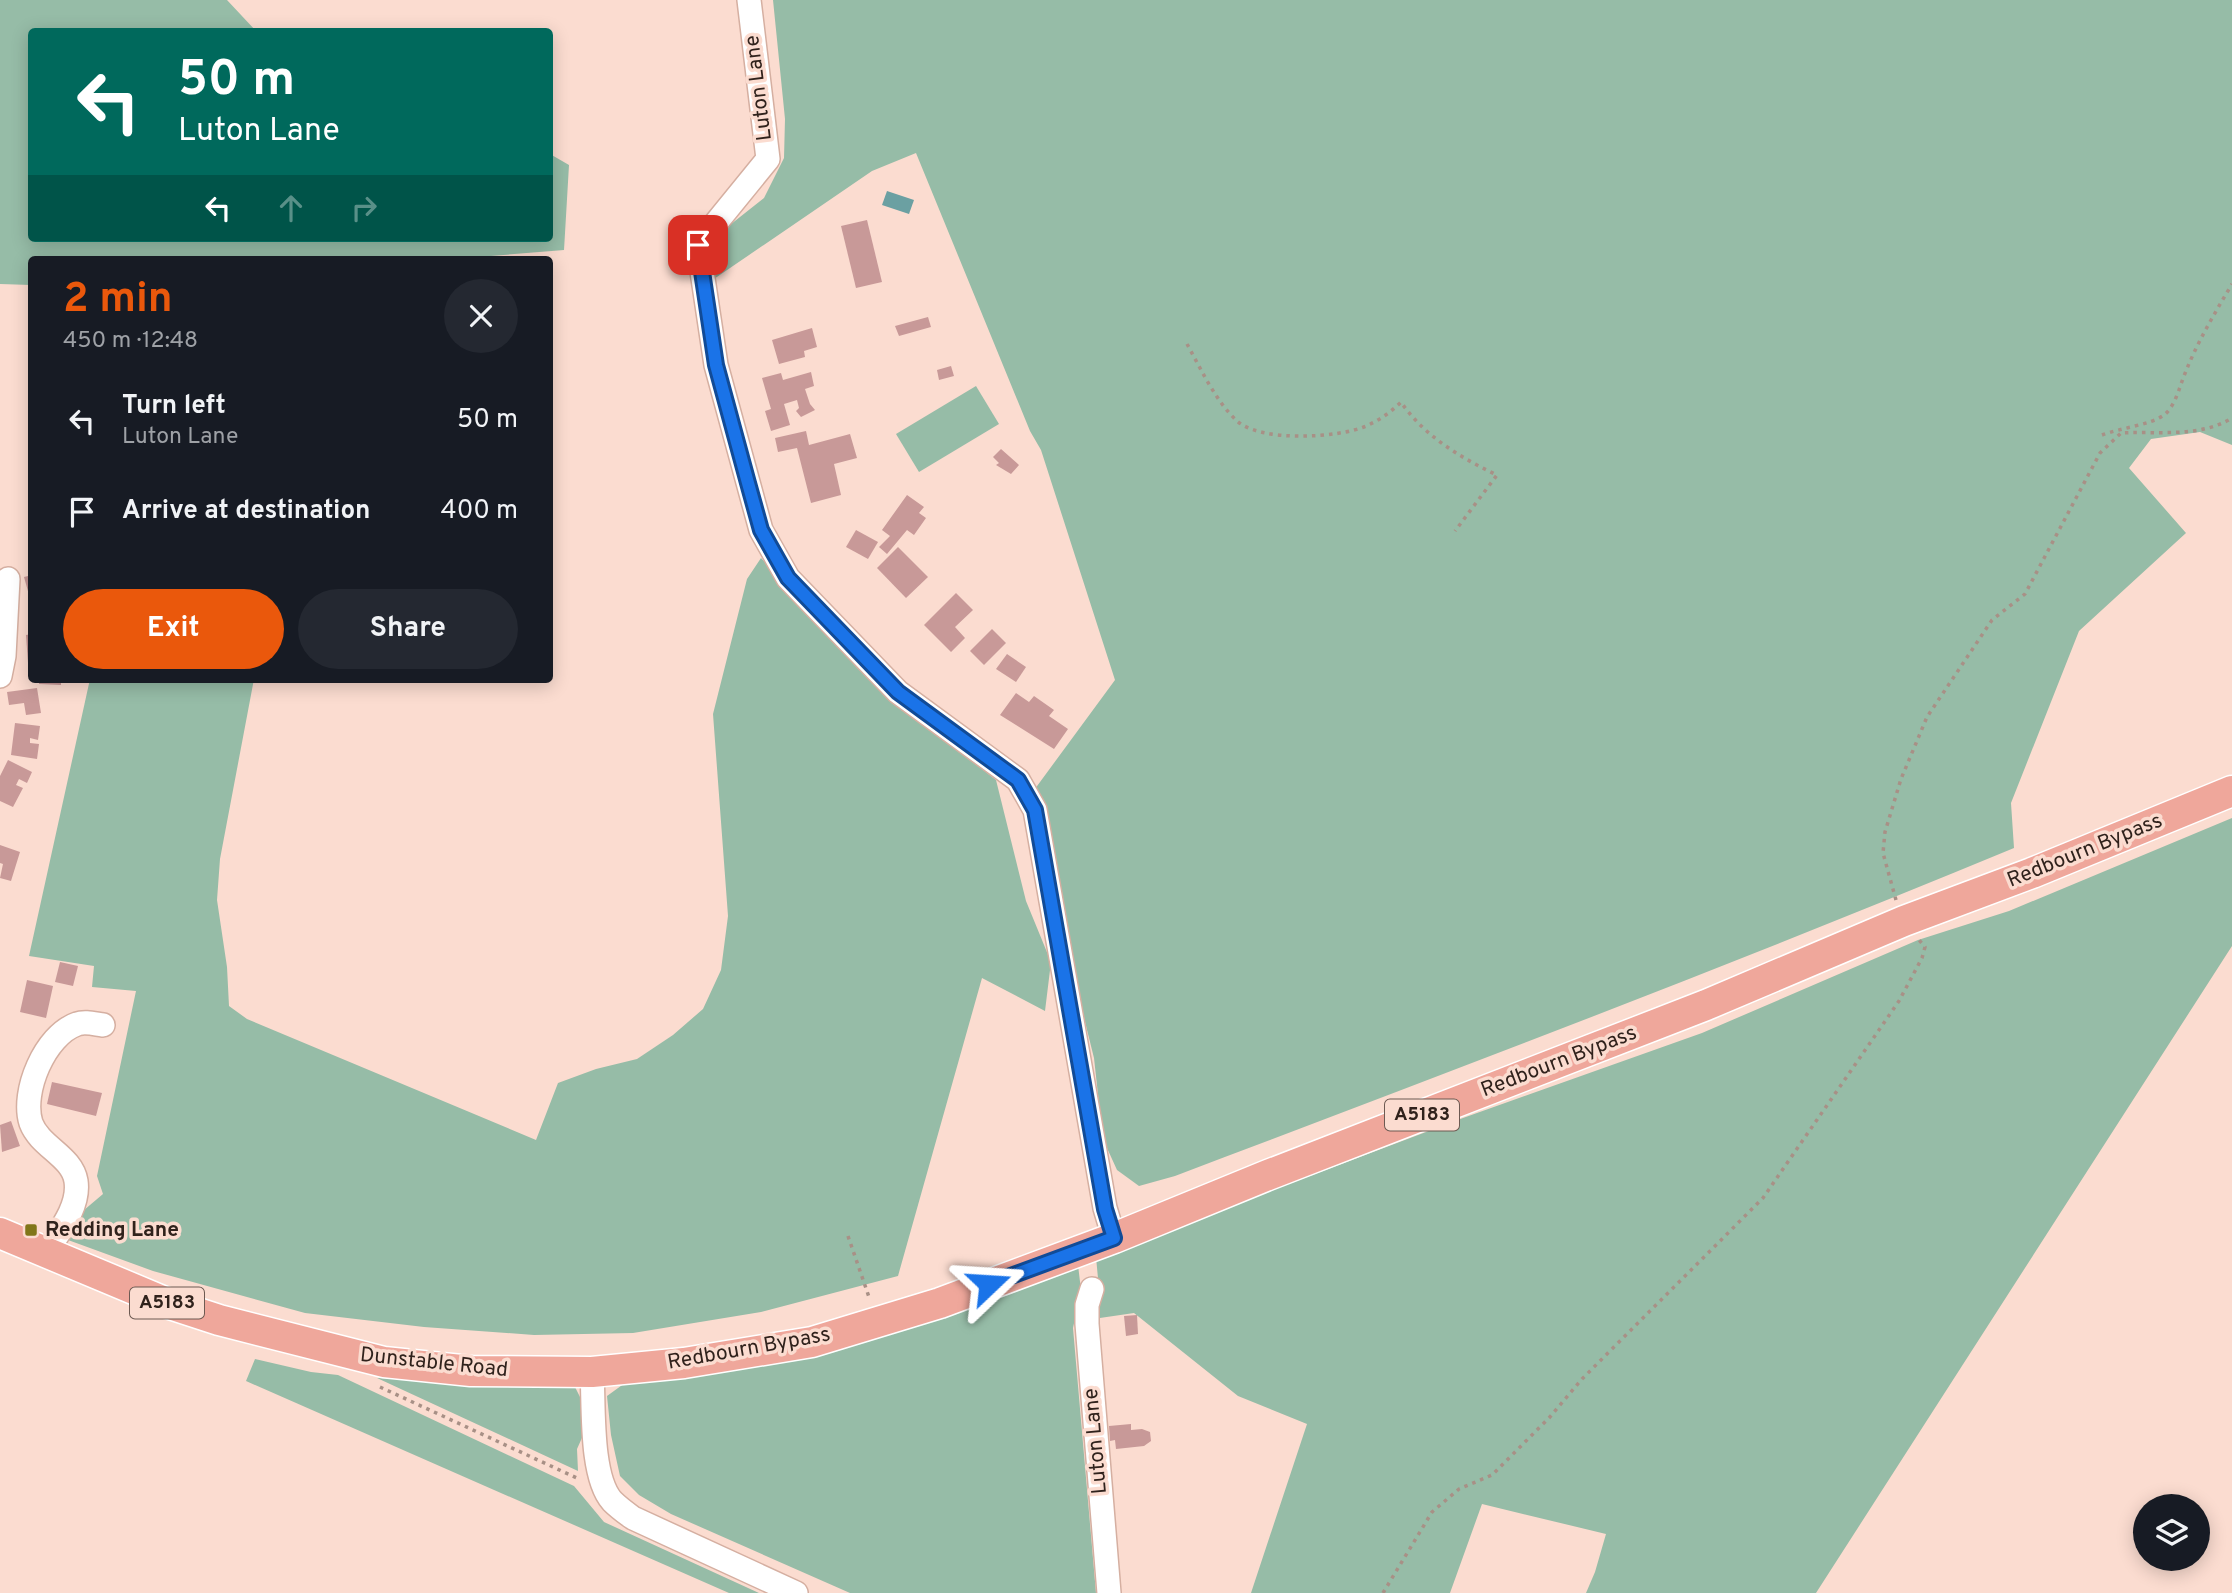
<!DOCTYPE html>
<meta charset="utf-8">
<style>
:root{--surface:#171b24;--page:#242831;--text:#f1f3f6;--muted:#9ea1a6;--accent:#ea580c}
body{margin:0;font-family:Overpass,sans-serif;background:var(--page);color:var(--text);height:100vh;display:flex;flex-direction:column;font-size:26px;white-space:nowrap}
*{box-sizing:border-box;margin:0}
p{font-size:23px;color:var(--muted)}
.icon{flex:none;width:38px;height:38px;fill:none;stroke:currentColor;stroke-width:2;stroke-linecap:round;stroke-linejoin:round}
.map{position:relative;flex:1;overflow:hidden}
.side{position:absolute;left:28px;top:256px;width:525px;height:427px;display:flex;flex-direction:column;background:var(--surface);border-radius:7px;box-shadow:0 4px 18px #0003}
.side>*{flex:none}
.top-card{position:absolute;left:28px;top:28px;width:525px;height:214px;border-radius:7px;box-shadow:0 4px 18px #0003;background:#00695c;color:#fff;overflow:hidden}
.controls{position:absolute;left:2133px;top:1494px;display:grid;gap:14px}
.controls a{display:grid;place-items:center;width:77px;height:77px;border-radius:50%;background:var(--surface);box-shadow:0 4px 18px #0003;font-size:35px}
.pin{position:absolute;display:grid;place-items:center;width:60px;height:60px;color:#fff;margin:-30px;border-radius:14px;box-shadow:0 4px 10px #0006}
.me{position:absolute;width:77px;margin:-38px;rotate:70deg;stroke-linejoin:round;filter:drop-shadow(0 0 5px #0008)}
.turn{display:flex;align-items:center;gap:24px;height:147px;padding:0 35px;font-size:32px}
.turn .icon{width:91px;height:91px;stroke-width:2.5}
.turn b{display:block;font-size:49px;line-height:60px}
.lanes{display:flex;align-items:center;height:66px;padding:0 35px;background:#0003;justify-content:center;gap:35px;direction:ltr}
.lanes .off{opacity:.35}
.round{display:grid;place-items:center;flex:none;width:74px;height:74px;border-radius:37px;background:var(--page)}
.summary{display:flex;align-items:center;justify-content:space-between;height:119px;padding:0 35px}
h1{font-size:42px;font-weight:700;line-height:52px;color:var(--accent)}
.primary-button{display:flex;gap:14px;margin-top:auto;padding:14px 35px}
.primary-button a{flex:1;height:80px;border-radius:42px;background:var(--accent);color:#fff;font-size:28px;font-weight:700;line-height:80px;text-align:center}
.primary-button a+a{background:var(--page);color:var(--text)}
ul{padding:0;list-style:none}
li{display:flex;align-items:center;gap:21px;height:91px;padding:0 35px}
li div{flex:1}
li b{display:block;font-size:26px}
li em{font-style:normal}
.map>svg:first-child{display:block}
.green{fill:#96bca7}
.water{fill:#6ba0a2}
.building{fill:#c89998}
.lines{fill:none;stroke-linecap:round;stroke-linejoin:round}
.minor-casing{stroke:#d5afa1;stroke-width:26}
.major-casing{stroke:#fff;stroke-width:33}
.path{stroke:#a89086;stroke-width:3.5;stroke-dasharray:3.5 5;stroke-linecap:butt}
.minor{stroke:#fff;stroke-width:23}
.major{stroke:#efa79b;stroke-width:30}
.route-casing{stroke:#114b97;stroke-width:18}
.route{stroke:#1a73e8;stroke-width:12}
.poi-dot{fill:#807619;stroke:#fbdcd0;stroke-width:2.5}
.labels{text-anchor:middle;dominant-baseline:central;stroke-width:7;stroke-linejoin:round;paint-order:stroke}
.shield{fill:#fbdcd0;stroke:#6d5a52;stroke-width:2}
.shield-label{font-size:19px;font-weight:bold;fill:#30221c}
.street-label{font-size:21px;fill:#30221c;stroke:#fbdcd0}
.poi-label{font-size:21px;font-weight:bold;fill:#30221c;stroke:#fbdcd0;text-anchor:start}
</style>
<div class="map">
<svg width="2232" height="1593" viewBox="0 0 2232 1593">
<rect width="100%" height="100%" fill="#fbdcd0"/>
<g class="green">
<polygon points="0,0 227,0 256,31 32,32 32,238 550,238 550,154 569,165 564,250 453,259 32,259 31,285 0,284"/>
<path d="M773 0H2232V445L2200 432 2151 439 2129 468 2186 533 2079 631 2011 803 2014 848C1736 963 1456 1070 1175 1176L1139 1186 1117 1170 1107 1148 1100 1113 1094 1058 1029 797 1115 680 1041 450 1030 431 916 153 872 171 711 281 709 255 712 244 721 232 764 198 784 158 785 119Z"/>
<polygon points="976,386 999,424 919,472 896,434"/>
<polygon points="761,558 859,666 896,701 996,780 1026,901 1051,962 1045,1011 982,978 898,1276 761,1312 633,1333 534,1335 424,1327 305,1313 153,1271 68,1240 77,1216 103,1194 97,1176 136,991 92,987 94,966 29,956 90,679 254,679 220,859 217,900 227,967 229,1006 247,1019 536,1140 558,1083 596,1069 637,1059 673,1035 703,1009 721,970 728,916 713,714 747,579"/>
<polygon points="2232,818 2232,946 1816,1593 1586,1593 1595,1572 1606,1534 1482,1504 1450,1593 1251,1593 1307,1424 1238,1396 1134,1313 1093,1319 1099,1289 1096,1257 1463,1118 1702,1033 1918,940 2009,911"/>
<polygon points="1078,1265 1081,1290 1073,1328 1096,1593 850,1593 671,1514 639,1495 620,1476 611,1435 607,1396 625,1383 803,1357 883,1336"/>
<polygon points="255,1359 311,1372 338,1375 574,1486 604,1522 759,1593 729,1593 246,1381"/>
<polygon points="377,1378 574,1385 585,1407 585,1431 577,1449 578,1471"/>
</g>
<polygon class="water" points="887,191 914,200 909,214 882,205"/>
<g class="building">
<polygon points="867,220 882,282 856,288 841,226"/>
<polygon points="928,317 931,327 899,336 895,326"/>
<polygon points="812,328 817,347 804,351 805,357 779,364 772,340"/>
<polygon points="951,366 954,376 939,380 937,370"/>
<polygon points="811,372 814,386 805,389 810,404 815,410 801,417 796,411 799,408 797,400 784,404 790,425 771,431 765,411 771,409 762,378 781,373 783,380"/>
<polygon points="806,431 809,445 850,434 857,458 834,464 841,495 811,503 797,448 778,452 775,438"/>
<polygon points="1001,449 1019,465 1011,474 996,465 999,463 993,457"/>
<polygon points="907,495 924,507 919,513 926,518 914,535 907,530 887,554 879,547 890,536 882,530"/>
<polygon points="856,530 878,542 868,559 846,547"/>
<polygon points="898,547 928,577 906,598 877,568"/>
<polygon points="32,575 32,602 31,602 24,577"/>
<polygon points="956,593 973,610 955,627 965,638 951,652 924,625"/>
<polygon points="992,629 1006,643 984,665 970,651"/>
<polygon points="32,634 32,663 28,663 26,635"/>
<polygon points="1007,654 1026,667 1016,682 996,669"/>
<polygon points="39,679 61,679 61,685 39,684"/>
<polygon points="37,688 41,713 26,715 24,703 9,705 7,692"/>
<polygon points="1016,693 1029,702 1034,696 1054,710 1049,716 1068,729 1054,749 1000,715"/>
<polygon points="15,723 40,726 38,740 30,738 30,743 39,744 37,759 11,755"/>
<polygon points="8,760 32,772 27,783 19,779 16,785 23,788 13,807 0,801 0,776"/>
<polygon points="0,845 20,852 11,881 0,878 3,864 0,863"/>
<polygon points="60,962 78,966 73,986 55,982"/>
<polygon points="27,980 53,986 46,1018 20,1012"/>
<polygon points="52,1082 102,1093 96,1116 47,1104"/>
<polygon points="11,1121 20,1146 2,1152 0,1125"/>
<polygon points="1137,1315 1138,1334 1126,1336 1124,1316"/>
<polygon points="1131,1424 1131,1430 1142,1429 1150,1432 1151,1441 1144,1446 1116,1449 1115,1440 1110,1441 1109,1426"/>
</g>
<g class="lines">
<g class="minor-casing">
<g id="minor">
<polyline points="749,0 768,159 698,245 716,365 761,530 788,578 898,692 1018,780 1035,810 1105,1208 1114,1238"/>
<polyline points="0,676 4,656 8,579"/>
<path d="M45 1254C58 1233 80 1207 76 1181 72 1156 40 1147 31 1123 21 1092 45 1035 77 1024 85 1021 95 1024 103 1025"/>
<polyline points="1092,1289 1087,1305 1087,1324 1109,1593"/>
<path d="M592 1372C594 1405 590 1476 612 1501 618 1507 626 1513 633 1518L796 1593"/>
</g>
</g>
<g class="major-casing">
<polyline id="major" points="0,1233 167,1303 219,1320 384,1362 471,1371 592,1372 684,1363 812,1342 940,1303 1114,1238 1268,1175 1706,1005 1904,921 2032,873 2232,791"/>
</g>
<g class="path">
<path d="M1187 344C1201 369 1215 400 1236 420 1259 443 1339 438 1366 426 1380 420 1391 412 1401 402 1424 436 1461 458 1497 475L1455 531"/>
<path d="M2102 435C2120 428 2150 425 2164 415 2172 409 2177 396 2180 387 2193 349 2212 318 2232 284"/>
<path d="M1896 900 1883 853 1885 832 1901 779 1927 717 1992 620 2025 594 2100 453 2121 433C2157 431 2200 438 2232 418"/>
<polyline points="848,1236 870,1300"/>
<polyline points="380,1387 579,1479"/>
<polyline points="1383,1593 1432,1512 1459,1489 1492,1475 1549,1418 1582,1379 1763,1198 1899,1001 1922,958 1925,947 1919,940"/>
</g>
<use href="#minor" class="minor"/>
<use href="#major" class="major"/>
</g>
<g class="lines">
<g class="route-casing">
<polyline id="route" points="698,245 716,365 748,483 761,530 788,578 898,692 1018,780 1035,810 1105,1209 1114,1238 989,1284"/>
</g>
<use href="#route" class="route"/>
</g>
<rect class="poi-dot" x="24" y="1223" width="14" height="14" rx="3.5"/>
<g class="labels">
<g class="shield">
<rect x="1385" y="1099.5" width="74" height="31" rx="5"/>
<rect x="130" y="1287.5" width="74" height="31" rx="5"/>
</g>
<g class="shield-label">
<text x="1422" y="1115">A5183</text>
<text x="167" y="1303">A5183</text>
</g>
<g class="street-label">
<text transform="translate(759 88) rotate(-97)">Luton Lane</text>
<text transform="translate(2085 851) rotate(-22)">Redbourn Bypass</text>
<text transform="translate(1559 1062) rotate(-21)">Redbourn Bypass</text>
<text transform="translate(749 1349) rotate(-10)">Redbourn Bypass</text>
<text transform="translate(434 1363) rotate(6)">Dunstable Road</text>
<text transform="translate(1096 1441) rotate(-95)">Luton Lane</text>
</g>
<g class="poi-label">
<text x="45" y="1230">Redding Lane</text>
</g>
</g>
</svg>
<div class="controls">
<a><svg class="icon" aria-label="layers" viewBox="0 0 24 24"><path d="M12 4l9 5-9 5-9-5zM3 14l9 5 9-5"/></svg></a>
</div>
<div class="pin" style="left:698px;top:245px;background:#d93025"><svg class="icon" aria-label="arrive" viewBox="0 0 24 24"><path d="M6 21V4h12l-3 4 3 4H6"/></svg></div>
<svg class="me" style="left:989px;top:1284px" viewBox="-20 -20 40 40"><path d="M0-17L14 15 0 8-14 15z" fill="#1a73e8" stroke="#fff" stroke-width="4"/></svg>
<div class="top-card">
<div class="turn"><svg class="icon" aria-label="left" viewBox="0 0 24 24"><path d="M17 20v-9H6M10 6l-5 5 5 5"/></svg><div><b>50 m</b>Luton Lane</div></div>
<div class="lanes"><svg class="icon" aria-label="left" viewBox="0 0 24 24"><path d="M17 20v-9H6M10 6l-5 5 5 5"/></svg><svg class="icon off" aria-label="ahead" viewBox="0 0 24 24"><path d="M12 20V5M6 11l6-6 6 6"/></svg><svg class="icon off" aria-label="right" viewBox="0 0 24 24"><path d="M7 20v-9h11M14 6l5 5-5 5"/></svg></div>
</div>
<section class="side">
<div class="summary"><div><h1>2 min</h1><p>450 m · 12:48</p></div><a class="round"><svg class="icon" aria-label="close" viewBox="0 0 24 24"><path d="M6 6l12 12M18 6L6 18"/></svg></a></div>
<ul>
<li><svg class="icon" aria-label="left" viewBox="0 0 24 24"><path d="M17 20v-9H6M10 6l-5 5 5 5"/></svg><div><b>Turn left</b><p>Luton Lane</p></div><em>50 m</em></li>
<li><svg class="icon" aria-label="arrive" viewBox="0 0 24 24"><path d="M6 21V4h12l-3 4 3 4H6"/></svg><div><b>Arrive at destination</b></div><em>400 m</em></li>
</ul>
<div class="primary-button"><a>Exit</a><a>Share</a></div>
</section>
</div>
